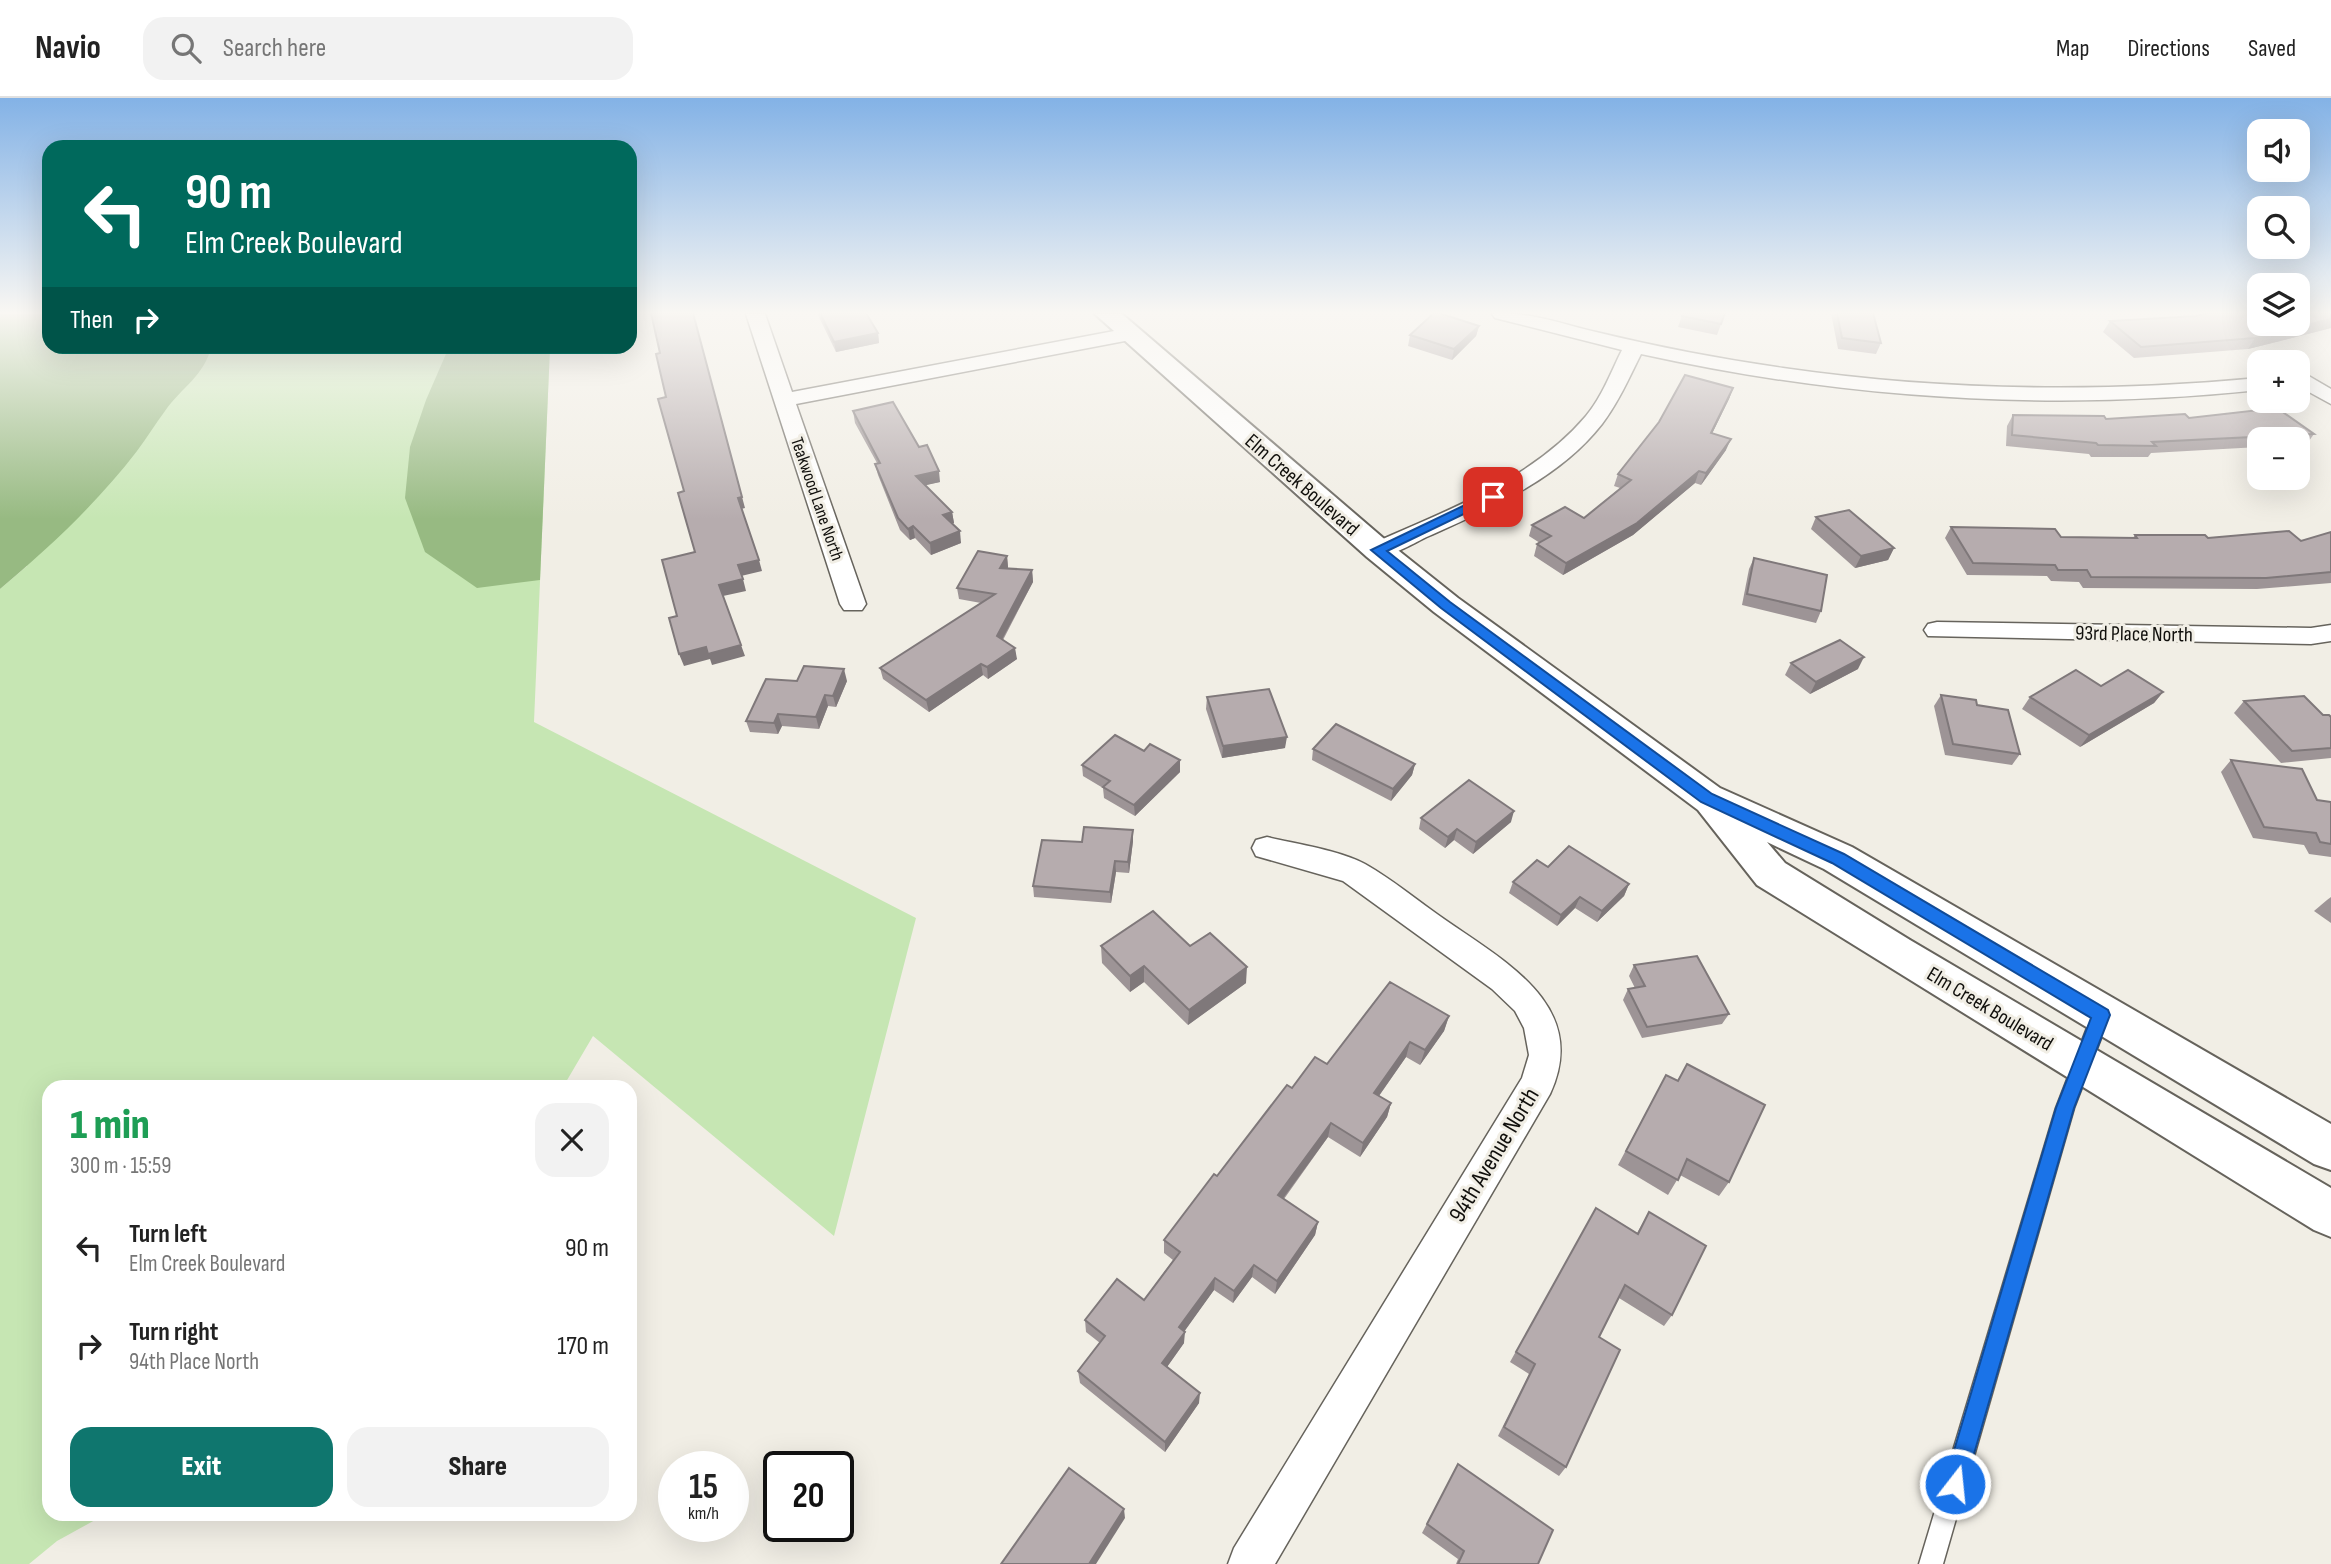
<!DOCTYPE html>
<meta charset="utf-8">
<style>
:root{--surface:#fff;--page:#f2f2f2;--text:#222;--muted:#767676;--line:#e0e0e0;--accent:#0f766e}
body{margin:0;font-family:"Sofia Sans Condensed",sans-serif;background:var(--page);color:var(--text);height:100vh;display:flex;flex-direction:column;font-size:26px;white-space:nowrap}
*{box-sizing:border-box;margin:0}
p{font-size:23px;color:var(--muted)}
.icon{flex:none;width:38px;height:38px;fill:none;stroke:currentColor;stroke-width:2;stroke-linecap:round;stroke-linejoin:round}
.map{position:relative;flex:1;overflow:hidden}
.side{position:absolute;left:42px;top:982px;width:595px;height:441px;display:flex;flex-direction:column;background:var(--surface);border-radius:21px;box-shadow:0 7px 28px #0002}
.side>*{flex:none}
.banner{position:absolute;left:42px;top:42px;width:595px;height:214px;border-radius:21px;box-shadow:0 7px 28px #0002;background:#00695c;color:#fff;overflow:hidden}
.buttons{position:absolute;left:2247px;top:21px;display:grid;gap:14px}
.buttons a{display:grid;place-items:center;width:63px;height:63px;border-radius:14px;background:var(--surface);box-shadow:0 7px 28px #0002;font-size:35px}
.speed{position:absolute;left:658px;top:1353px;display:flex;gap:14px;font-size:35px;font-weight:700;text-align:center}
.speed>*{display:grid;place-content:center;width:91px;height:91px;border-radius:50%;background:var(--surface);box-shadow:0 7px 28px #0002;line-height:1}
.speed small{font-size:18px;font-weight:400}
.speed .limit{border:4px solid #111;border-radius:10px;background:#fff;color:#111}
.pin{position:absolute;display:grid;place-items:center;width:60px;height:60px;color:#fff;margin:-30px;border-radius:14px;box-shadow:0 4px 10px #0006}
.me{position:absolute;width:77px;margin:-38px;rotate:16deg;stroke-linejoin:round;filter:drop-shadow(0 0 5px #0008)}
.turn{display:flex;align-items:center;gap:24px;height:147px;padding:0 28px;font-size:32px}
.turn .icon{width:91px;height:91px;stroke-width:2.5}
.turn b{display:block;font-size:49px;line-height:60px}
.then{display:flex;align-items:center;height:66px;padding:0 28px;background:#0003;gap:14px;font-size:26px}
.round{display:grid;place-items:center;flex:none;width:74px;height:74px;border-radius:21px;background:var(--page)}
.head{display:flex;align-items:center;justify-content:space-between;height:119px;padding:0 28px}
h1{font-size:42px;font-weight:800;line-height:52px;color:#1e9e55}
.cta{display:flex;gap:14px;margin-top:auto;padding:14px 28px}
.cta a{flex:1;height:80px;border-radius:21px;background:var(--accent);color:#fff;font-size:28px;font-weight:800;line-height:80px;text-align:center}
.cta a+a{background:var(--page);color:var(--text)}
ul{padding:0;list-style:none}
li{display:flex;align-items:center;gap:21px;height:98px;padding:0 28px}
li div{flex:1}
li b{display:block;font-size:26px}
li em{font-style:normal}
header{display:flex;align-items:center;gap:42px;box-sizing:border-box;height:98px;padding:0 35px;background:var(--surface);border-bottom:2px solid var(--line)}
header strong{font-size:33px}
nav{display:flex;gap:38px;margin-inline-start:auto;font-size:24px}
.search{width:490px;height:63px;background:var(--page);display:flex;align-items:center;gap:18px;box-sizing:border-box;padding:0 24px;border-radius:21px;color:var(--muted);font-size:26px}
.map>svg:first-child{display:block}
.green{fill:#c6e6b3}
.forest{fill:#97ba82}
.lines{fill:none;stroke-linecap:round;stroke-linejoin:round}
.service-casing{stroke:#66635c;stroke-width:3}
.minor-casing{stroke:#66635c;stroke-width:3}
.secondary-casing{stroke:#66635c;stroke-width:4}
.service{fill:#fff;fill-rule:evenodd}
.minor{fill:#fff;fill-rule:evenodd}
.secondary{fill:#fff;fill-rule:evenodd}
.wall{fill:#9d9496}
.shaded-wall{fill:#7f787a}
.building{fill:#b6acae;stroke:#7f787a;stroke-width:2}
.route{fill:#1a73e8;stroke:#114b97;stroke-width:2}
.labels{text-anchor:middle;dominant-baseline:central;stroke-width:6;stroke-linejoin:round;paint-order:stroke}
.far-street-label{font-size:18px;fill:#100f0c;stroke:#f1eee5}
.street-label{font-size:21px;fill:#100f0c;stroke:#f1eee5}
.near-street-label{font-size:24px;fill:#100f0c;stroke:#f1eee5}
</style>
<header>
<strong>Navio</strong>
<div class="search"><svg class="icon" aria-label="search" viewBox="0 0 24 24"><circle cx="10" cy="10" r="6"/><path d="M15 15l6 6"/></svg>Search here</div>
<nav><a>Map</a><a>Directions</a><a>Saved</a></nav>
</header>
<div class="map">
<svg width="2331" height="1466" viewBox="0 0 2331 1466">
<rect width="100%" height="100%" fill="#f1eee5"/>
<polygon class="green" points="0,216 49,216 49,248 550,249 534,624 916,820 834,1138 593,938 563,989 49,989 49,1416 106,1416 57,1443 29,1466 0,1466 0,491 27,468"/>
<g class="forest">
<path d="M0 216H49V248L211 249C205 277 181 290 165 313 155 326 147 340 137 353 97 405 50 449 0 491Z"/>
<polygon points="449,249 550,249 540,482 477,490 425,454 405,400 410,349 426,302"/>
</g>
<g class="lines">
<g class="service-casing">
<polygon id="service" points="2101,909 2107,912 2110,917 2074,1010 1943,1466 1919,1466 2056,1010 2092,917 2095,912"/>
</g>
<g class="minor-casing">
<g id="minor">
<polygon points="746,216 765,216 792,294 1130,230 1140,236 1130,242 796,306 866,506 862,512 844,512 840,506"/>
<path d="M1492 216C1528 213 1561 226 1596 234 1658 249 1720 261 1783 270 1942 293 2099 295 2259 280V292C2051 314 1845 301 1641 256 1629 280 1618 305 1602 326 1559 381 1491 410 1429 438 1411 446 1389 462 1369 457L1366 452 1369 447C1445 413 1531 383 1586 318 1602 299 1611 274 1622 252L1495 220Z"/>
<polygon points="2298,275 2307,277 2331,291 2331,306 2298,288"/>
<polygon points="1937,524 2311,530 2331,527 2331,543 2311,546 1928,538 1924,532 1928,526"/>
<path d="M1267 739C1296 746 1339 752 1365 766 1392 781 1418 803 1444 821 1504 863 1591 908 1550 996L1275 1466H1228L1234 1450 1522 980 1529 957 1524 930 1515 913 1492 891 1343 783 1256 758 1252 750 1256 742Z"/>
</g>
</g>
<g class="secondary-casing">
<polygon id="secondary" points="1095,216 1122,216 1389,445 1458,500 1720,690 1852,749 2331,1026 2331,1072 2314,1066 1824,771 1767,744 1785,765 1910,842 2331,1090 2331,1139 2314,1132 1757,787 1698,712 1434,514 1367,459"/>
</g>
<use href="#service" class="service"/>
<use href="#minor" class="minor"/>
<use href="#secondary" class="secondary"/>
</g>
<g class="wall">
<polygon points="817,215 866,215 878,235 879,245 836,254"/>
<polygon points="1683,215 1725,215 1717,237 1678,229"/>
<polygon points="1831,215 1873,215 1881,245 1876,256 1838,251"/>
<polygon points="2331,215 2331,230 2248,251 2134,260 2103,234 2110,223"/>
<polygon points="1479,228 1476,238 1452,262 1408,248 1410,237"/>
<polygon points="1733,290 1729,301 1712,335 1726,352 1701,387 1695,385 1633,437 1563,477 1534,458 1537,446 1540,445 1529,438 1532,427 1584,420 1620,390 1614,388 1618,376"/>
<polygon points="853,313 919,349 940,384 925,387 952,414 954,425 952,426 961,445 931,457 915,440 910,442 900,432 878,377 875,366 877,365 855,325"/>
<polygon points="2013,317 2106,321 2189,320 2314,336 2306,347 2298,347 2298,341 2259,341 2259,349 2151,355 2148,359 2091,359 2089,356 2006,348 2007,328"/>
<polygon points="1816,419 1894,450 1888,462 1855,470 1811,431"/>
<polygon points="1951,429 2061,439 2133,440 2135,437 2301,443 2331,434 2331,485 2257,491 2083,490 2079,484 2051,483 2047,478 1967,477 1945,440"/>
<polygon points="1007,458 1008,470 1032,472 1033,484 1003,542 1017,561 988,581 983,577 929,614 883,581 880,570 981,505 959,501 957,490"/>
<polygon points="1754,460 1821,513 1816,525 1742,507 1749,471"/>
<polygon points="1791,565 1858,571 1810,596 1785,577"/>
<polygon points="797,583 847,583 836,609 828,608 819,631 782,628 778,636 750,634 746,623"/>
<polygon points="2101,588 2163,594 2154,605 2080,649 2022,611 2030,599"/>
<polygon points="1941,597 1977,607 2020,656 2012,667 1945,657 1934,608"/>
<polygon points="1207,599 1285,650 1222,660 1206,611"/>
<polygon points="2244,603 2331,619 2331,660 2281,665 2234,615"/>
<polygon points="1313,651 1415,666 1412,677 1391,703 1312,662"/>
<polygon points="1180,662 1180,674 1135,718 1104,700 1103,690 1083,678 1082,667"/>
<polygon points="2231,662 2317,702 2331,704 2331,759 2309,756 2304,747 2253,740 2221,674"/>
<polygon points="1421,720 1511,724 1473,756 1454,742 1445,750 1419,731"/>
<polygon points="1133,743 1129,775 1116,774 1111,805 1034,799 1033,788 1082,744"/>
<polygon points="1548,769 1629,786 1624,798 1597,824 1575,810 1557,828 1509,795 1513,784"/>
<polygon points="2331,799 2331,825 2314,813 2327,802"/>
<polygon points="1101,848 1190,848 1246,885 1188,927 1144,884 1130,894 1102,865"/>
<polygon points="1634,867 1729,916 1722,926 1642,940 1623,902 1628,891 1635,890 1629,878"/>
<polygon points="1449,918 1444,933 1420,967 1406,959 1379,998 1391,1005 1387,1019 1360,1059 1328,1039 1284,1101 1318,1124 1315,1137 1275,1196 1252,1179 1233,1205 1214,1192 1184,1233 1184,1245 1167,1269 1199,1305 1165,1354 1080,1285 1078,1273 1100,1245 1086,1234 1085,1222 1144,1202 1173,1162 1164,1155 1164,1142 1292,990 1327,966"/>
<polygon points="1687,966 1729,1084 1719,1098 1680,1077 1668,1097 1618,1067 1666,977 1677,983"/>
<polygon points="1596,1110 1637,1135 1649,1114 1672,1217 1664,1228 1619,1200 1599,1239 1566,1369 1559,1378 1498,1338 1529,1276 1510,1264"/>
<polygon points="1458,1366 1538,1466 1456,1466 1458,1461 1422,1435"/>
</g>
<g class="shaded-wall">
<polygon points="693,215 745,410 741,411"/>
<polygon points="2331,221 2331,230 2248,251 2255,240"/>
<polygon points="1479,228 1476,238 1452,262 1454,251"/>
<polygon points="878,235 879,245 836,254 834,244"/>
<polygon points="1733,290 1729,301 1707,346 1711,335"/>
<polygon points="1731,341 1726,352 1701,387 1706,375"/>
<polygon points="939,373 940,384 918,389 916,378"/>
<polygon points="1699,373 1695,385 1633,437 1563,477 1566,465"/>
<polygon points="952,414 954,425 945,428 943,417"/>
<polygon points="913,428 915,440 910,442 908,431"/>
<polygon points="960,433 961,445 931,457 930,445"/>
<polygon points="1894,450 1888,462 1855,470 1861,458"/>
<polygon points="1007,458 1008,469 1002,481 1000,470"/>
<polygon points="759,462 762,473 741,478 738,467"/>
<polygon points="1032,472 1033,484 998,549 997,538"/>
<polygon points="743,481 746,493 723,498 719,487"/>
<polygon points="741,547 745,558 712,567 710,561 684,568 679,556 706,549"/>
<polygon points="1015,550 1017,561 988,581 987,569"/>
<polygon points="1864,559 1858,571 1810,596 1816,584"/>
<polygon points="981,566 983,577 929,614 926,602"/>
<polygon points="844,571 847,583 836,609 833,598"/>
<polygon points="2163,594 2154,605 2080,649 2089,637"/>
<polygon points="825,597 828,608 819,631 816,619"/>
<polygon points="778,616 782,628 778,636 774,625"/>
<polygon points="1287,639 1285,650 1222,660 1223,648"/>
<polygon points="1180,662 1180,674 1135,718 1134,707"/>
<polygon points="1415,666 1412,677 1391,703 1393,691"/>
<polygon points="1514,713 1511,724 1473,756 1476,744"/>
<polygon points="1457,731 1454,742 1445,750 1448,739"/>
<polygon points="1133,732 1133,743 1129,775 1128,764"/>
<polygon points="1115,763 1116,774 1111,805 1110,794"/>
<polygon points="1629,786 1624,798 1597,824 1602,813"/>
<polygon points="1580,799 1575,810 1557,828 1561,817"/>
<polygon points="1144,868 1144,884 1130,894 1130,878"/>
<polygon points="1247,869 1246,885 1188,927 1189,912"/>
<polygon points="1449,918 1444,933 1420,967 1425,952"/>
<polygon points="1410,944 1406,959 1371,1009 1374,995"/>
<polygon points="1391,1005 1387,1019 1360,1059 1363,1045"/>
<polygon points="1331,1025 1328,1039 1276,1110 1278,1097"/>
<polygon points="1318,1124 1315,1137 1275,1196 1277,1183"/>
<polygon points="1254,1167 1252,1179 1233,1205 1234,1193"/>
<polygon points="1215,1180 1214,1192 1179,1241 1179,1229"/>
<polygon points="1185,1234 1184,1245 1162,1276 1162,1265"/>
<polygon points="1200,1295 1199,1305 1165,1354 1165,1344"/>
<polygon points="1124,1411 1125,1420 1096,1466 1089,1466"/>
</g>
<g class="building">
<polygon points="651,215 693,215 742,399 738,400 759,462 738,467 743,481 719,487 741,547 708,556 706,549 679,556 669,520 677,518 662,462 695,454 678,395 684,393 658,301 666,299 656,256 660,255"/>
<polygon points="820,215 866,215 878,235 834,244"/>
<polygon points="1434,215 1439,215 1479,228 1454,251 1410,237"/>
<polygon points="1683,215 1725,215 1721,226 1682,218"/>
<polygon points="1837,215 1873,215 1881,245 1842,240"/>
<polygon points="2207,215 2259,215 2259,226 2298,226 2298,215 2331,215 2331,221 2255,240 2141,249 2110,223 2196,218"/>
<polygon points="1685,277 1733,290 1711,335 1731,341 1706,375 1699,373 1637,425 1566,465 1537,446 1551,438 1532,427 1565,409 1584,420 1631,382 1618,376 1659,324"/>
<polygon points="893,304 919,349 927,347 939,373 916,378 952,414 943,417 960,433 930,445 913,428 908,431 898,420 875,366 880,365 853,313"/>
<polygon points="2277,310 2314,336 2152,344 2156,348 2098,347 2096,345 2012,337 2013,317 2104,318 2106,321 2185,316 2189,320"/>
<polygon points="1849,412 1894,450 1861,458 1816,419"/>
<polygon points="1951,429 2055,431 2061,439 2137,440 2135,437 2205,437 2208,440 2289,433 2301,443 2331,434 2331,474 2266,480 2091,479 2087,472 2058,472 2055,467 1973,465"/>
<polygon points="978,453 1007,458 1000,470 1032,472 997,538 1015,550 987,569 981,566 926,602 880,570 995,496 957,490"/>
<polygon points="1754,460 1827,477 1821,513 1747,496"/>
<polygon points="1840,542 1864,559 1816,584 1791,565"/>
<polygon points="804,568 844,571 833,598 825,597 816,619 778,616 774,625 746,623 766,581 797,583"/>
<polygon points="2076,572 2101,588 2128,572 2163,594 2089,637 2030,599"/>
<polygon points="1269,591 1287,639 1223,648 1207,599"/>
<polygon points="1941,597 1976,602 1977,607 2008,612 2020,656 1953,646"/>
<polygon points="2304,598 2323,617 2329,617 2331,619 2331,650 2292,653 2244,603"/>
<polygon points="1336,626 1415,666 1393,691 1313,651"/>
<polygon points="1115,637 1144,653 1150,646 1180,662 1134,707 1103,689 1110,683 1082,667"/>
<polygon points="2231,662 2302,671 2317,702 2331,704 2331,746 2320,744 2316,735 2264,729"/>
<polygon points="1469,682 1514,713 1476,744 1457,731 1448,739 1421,720"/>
<polygon points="1084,729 1133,732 1128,764 1115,763 1110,794 1033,788 1042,742 1082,744"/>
<polygon points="1569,748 1629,786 1602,813 1580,799 1561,817 1513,784 1537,762 1548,769"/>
<polygon points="1153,813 1190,848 1210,835 1247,869 1189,912 1144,868 1130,878 1101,848"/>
<polygon points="1697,858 1729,916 1647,929 1628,891 1645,888 1634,867"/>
<polygon points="1390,884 1449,918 1425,952 1410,944 1374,995 1391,1005 1363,1045 1331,1025 1278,1097 1318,1124 1277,1183 1254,1167 1234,1193 1215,1180 1179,1229 1185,1234 1162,1265 1200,1295 1165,1344 1078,1273 1105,1238 1085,1222 1117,1181 1144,1202 1180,1154 1164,1142 1214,1076 1217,1078 1287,987 1292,990 1315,959 1327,966"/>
<polygon points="1687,966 1765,1007 1729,1084 1687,1061 1678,1082 1626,1053 1666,977 1678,983"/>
<polygon points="1596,1110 1638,1136 1649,1114 1706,1148 1672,1217 1625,1187 1599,1239 1620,1252 1566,1369 1504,1329 1535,1266 1516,1254"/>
<polygon points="1458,1366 1553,1432 1538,1466 1458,1466 1464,1453 1427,1426"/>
<polygon points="1069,1370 1124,1411 1089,1466 1001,1466"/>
</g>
<linearGradient id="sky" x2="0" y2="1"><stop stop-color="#83b2e6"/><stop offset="0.51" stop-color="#f9f7f3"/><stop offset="1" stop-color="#f9f7f3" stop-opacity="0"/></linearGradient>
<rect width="2331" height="421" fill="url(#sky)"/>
<polygon class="route" points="1488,396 1499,399 1387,453 1450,504 1712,696 1844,756 2108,912 2110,917 2074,1010 1963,1394 1955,1397 1947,1394 1944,1386 2056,1010 2091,920 1832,765 1701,704 1441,510 1371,452"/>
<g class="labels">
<g class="far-street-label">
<text transform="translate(817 401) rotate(71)">Teakwood Lane North</text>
</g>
<g class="street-label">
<text transform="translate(1302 387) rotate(41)">Elm Creek Boulevard</text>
<text transform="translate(2134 536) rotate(1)">93rd Place North</text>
<text transform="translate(1990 911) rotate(31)">Elm Creek Boulevard</text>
</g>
<g class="near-street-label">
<text transform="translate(1494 1057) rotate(-59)">94th Avenue North</text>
</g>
</g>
</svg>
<div class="buttons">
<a><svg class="icon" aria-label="sound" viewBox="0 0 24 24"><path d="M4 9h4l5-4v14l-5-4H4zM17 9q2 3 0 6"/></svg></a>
<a><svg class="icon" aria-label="search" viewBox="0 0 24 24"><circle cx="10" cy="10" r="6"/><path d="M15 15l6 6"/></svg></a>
<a><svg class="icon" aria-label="layers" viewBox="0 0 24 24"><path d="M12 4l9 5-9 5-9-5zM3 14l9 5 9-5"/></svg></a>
<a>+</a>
<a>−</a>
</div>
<div class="speed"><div>15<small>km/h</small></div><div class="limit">20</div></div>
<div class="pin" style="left:1493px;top:399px;background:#d93025"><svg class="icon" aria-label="arrive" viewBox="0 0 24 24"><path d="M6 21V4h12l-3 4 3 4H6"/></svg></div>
<svg class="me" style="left:1955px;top:1386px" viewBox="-20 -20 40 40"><circle r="17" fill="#1a73e8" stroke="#fff" stroke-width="3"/><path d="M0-11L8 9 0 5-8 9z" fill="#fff"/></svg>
<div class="banner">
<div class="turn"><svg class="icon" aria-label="left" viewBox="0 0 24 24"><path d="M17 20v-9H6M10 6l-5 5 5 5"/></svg><div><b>90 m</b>Elm Creek Boulevard</div></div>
<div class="then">Then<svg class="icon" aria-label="right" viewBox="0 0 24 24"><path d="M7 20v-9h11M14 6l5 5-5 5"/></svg></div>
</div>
<section class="side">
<div class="head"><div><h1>1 min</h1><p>300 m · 15:59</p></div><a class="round"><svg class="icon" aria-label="close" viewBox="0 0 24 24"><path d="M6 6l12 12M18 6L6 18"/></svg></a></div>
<ul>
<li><svg class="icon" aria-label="left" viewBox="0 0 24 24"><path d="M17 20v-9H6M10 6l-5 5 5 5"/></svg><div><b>Turn left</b><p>Elm Creek Boulevard</p></div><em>90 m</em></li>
<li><svg class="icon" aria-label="right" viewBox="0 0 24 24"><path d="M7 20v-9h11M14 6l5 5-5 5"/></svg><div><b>Turn right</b><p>94th Place North</p></div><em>170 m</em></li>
</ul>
<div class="cta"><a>Exit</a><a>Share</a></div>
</section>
</div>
